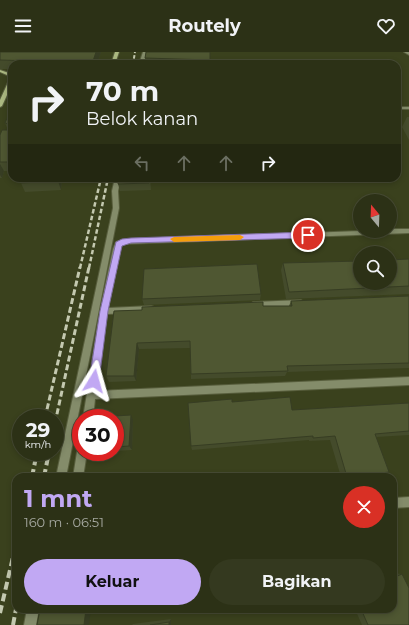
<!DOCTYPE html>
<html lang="id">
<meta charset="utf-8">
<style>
:root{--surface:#2c3116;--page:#34391f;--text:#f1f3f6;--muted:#a6a9a1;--line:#484c35;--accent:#c1a8f3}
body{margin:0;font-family:Montserrat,sans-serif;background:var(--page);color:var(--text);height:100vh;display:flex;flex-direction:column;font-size:15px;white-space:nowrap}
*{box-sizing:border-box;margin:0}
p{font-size:13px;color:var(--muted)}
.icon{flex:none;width:22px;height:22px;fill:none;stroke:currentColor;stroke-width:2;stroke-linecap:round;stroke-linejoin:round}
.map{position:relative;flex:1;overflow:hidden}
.details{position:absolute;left:12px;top:421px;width:385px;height:140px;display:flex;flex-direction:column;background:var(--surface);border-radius:12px;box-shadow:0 2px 6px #0003,0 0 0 1px var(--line)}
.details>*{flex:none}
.hud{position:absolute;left:8px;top:8px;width:393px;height:122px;border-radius:12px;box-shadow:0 2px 6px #0003,0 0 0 1px var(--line);background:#2c3116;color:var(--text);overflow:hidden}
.needle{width:26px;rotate:341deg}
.fabs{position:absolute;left:353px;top:142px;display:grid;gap:8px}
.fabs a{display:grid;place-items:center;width:44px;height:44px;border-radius:50%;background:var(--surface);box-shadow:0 2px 6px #0003,0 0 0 1px var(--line);font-size:20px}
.speed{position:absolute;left:12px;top:357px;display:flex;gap:8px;font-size:20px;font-weight:700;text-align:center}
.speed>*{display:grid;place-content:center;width:52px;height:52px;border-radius:50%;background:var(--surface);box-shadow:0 2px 6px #0003,0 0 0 1px var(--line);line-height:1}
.speed small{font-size:10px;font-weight:400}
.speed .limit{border:6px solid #d22;background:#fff;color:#111}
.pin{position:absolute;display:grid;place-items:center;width:34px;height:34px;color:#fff;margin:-17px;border:2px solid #fff;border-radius:50%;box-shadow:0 1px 4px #0007}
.me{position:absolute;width:44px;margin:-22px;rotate:8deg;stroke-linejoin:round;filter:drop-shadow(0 0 3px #0008)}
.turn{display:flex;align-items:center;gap:14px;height:84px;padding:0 12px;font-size:18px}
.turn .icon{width:52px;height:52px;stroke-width:2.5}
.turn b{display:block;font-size:28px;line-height:34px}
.lanes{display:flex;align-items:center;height:38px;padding:0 12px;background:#0003;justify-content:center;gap:20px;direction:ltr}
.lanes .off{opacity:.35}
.round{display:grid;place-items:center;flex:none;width:42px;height:42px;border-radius:21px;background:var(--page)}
.head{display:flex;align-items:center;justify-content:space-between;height:68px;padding:0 12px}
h1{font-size:24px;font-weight:700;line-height:30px;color:var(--accent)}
.action{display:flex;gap:8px;margin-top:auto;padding:8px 12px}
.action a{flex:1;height:46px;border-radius:24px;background:var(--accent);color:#111;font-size:16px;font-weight:700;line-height:46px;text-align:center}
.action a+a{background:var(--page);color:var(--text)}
header{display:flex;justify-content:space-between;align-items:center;height:52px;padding:0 12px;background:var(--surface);font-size:18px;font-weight:700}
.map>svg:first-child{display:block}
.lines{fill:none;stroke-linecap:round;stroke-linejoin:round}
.minor-casing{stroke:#575d3c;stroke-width:2}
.tertiary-casing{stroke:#575d3c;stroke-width:2}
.secondary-casing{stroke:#575d3c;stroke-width:2}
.minor{fill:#848c6a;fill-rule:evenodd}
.tertiary{fill:#848c6a;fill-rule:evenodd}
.secondary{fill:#abb881;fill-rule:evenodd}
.rail-far3{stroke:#c4c9b0;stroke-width:2;stroke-dasharray:3.5 2;stroke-linecap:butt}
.rail-far2{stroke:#c4c9b0;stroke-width:2.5;stroke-dasharray:4.5 2.5;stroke-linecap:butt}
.rail-far1{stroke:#c4c9b0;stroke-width:3;stroke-dasharray:6 3;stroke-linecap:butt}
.rail{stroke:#c4c9b0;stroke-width:4;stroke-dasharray:8 4;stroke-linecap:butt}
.wall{fill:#444b2b}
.shaded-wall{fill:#373d23}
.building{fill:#4f5732;stroke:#373d23}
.route{fill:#c1a8f3;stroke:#7d6d9e}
.slow{fill:#f59e0b}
</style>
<header><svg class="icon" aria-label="menu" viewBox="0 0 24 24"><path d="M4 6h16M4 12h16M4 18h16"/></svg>Routely<svg class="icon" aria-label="heart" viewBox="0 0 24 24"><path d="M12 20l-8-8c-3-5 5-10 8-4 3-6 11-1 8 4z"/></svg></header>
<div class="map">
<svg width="409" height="573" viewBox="0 0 409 573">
<rect width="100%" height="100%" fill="#3a411d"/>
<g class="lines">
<g class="minor-casing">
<g id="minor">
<polygon points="143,0 147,0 143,12 139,12"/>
<polygon points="404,0 409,0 409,3"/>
<polygon points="115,126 121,126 118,139 119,156 66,425 56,425 113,156 112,139"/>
<polygon points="390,177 409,177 409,181 123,192 121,194 108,256 151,254 154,255 155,257 154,259 151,260 107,262 96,339 409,325 409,333 95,347 93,366 83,366 100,259 113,197 116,190 122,188 360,179 390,179"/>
<polygon points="301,248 305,251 301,254 253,256 249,253 253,250"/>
<polygon points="81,396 81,400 87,400 83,425 73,425 77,400 79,397"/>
<polygon points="409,445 409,455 393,456 393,446"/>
<polygon points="27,557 39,557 36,573 24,573"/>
</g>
</g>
<g class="tertiary-casing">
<rect id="tertiary" x="397" y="55" width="12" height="2"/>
</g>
<g class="secondary-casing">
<g id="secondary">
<polygon points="115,0 119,0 115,12 111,12"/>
<polygon points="0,18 12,22 12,32 2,54 0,55 0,48 10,26 7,23 0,20"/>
</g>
</g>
<use href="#minor" class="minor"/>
<use href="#tertiary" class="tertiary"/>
<use href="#secondary" class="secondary"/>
<polyline class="rail-far3" points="133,12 135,0"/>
<g class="rail-far2">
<polyline points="80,216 101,126"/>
<polyline points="89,216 108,126"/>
</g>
<g class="rail-far1">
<polyline points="45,366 80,215"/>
<polyline points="55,371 89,215"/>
</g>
<g class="rail">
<polyline points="32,425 37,400"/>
<polyline points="44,425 49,400"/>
<polyline points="0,561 16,492"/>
<polyline points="13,573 16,557"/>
</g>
</g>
<g class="wall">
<polygon points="0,0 101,0 97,12 12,12 12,17 0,17"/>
<polygon points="210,0 209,12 146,12 145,6"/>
<polygon points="12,54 12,119 4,119 2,126 0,126 0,83 8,78 5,71"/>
<polygon points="407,65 409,65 409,88 402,75"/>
<polygon points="62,126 61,138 25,140 21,131"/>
<polygon points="150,126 151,138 120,139 118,132"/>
<polygon points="409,207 409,242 286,247 281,218 283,211"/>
<polygon points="261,242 260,248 144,253 142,247"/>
<polygon points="409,244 409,316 287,320 285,324 191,327 190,296 139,297 136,329 109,330 106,324 114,259 289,254 291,249"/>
<polygon points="232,350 292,358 409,351 409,383 376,385 389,420 382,422 361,425 341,425 330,388 309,389 309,388 192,398 191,394"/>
<polygon points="115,366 133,368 132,398 115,399"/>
<polygon points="393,521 402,522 409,573 362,573 355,557 393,557"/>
<polygon points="171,567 171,573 132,573 133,572"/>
</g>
<g class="shaded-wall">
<polygon points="96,0 101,0 97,12 92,12"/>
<polygon points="0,112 4,119 2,126 0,123"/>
<polygon points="58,126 62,126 61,138 58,129"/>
<polygon points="137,291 139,297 136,329 134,324"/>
<polygon points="131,363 133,368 132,398 129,394"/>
<polygon points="86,557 91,557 89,572 88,573 84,573"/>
<polygon points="171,567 171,573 169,573 169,570"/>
</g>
<g class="building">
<polygon points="0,0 96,0 92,12 32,12 34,9 0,8"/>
<polygon points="146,0 210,0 210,8 145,6"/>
<polygon points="12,54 12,110 0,110 0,83 2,78 9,78 9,72 5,71"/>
<polygon points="22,126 58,126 58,129 21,131"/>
<polygon points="119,126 149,126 149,131 118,132"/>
<polygon points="409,207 409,234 289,240 283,211 360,209 360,231 390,231 390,208"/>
<polygon points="257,212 261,242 142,247 144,217"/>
<polygon points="409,244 409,311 287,314 288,319 191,322 190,289 137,291 134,324 106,324 114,259 142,258 142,255 263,250 263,254 292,254 291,249"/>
<polygon points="290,345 292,358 409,351 409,379 375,382 389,420 347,425 335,384 313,386 313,384 191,394 188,351 232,347 232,350"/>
<polygon points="131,363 129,394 115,395 115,366 99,366 99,365"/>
<polygon points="402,522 409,536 409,573 368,573 361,557 393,557 393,526"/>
<polygon points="40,557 86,557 84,573 37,573"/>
<polygon points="169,570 169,573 150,573"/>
</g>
<polygon class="route" points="308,180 312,183 308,186 131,191 122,194 108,259 99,329 98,333 94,334 91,333 89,329 100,259 116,190 122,187 131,186"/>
<polygon class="slow" points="240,183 244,185 240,188 174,190 170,187 174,185"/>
</svg>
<div class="fabs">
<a><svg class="needle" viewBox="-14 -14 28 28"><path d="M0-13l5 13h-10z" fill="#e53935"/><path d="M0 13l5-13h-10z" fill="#a6a9a1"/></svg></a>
<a><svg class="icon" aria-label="search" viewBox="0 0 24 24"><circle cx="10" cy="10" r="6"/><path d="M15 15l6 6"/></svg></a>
</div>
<div class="speed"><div>29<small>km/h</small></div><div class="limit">30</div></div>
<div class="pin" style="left:308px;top:183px;background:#d93025"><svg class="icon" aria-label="arrive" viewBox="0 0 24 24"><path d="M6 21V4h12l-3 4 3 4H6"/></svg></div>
<svg class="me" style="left:94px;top:329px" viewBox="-20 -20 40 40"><path d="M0-17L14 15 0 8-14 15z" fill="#c1a8f3" stroke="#fff" stroke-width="4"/></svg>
<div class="hud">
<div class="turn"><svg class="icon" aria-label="right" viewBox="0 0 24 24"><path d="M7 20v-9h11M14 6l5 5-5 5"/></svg><div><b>70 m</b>Belok kanan</div></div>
<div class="lanes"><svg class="icon off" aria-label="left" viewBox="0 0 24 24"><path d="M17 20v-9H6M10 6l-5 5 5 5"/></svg><svg class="icon off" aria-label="ahead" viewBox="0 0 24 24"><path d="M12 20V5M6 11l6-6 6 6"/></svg><svg class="icon off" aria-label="ahead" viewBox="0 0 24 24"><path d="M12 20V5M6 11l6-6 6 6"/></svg><svg class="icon" aria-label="right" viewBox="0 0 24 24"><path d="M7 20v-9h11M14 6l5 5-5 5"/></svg></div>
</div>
<section class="details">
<div class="head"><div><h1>1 mnt</h1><p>160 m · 06:51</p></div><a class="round" style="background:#d93025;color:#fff"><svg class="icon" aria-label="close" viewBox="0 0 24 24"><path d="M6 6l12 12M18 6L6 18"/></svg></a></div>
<div class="action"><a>Keluar</a><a>Bagikan</a></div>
</section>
</div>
